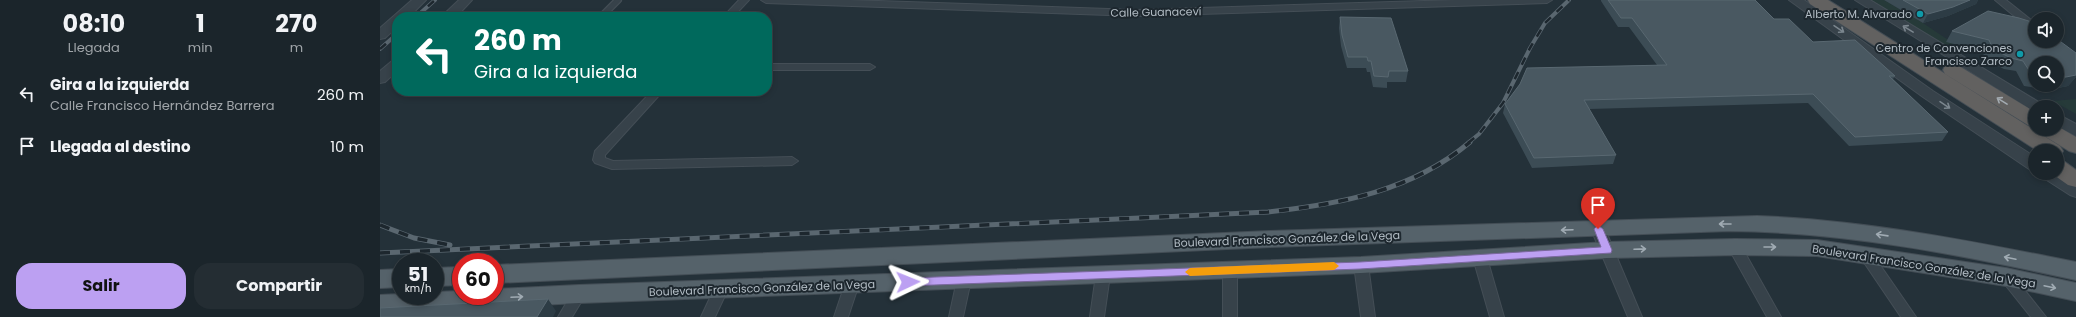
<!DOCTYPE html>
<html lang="es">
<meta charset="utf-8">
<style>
:root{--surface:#1b252b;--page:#242d33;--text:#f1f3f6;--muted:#a0a5a9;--line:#394247;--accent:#bca0f2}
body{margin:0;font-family:Poppins,sans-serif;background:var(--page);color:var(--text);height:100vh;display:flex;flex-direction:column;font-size:15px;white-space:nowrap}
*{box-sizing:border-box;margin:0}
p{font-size:13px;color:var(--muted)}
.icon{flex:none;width:22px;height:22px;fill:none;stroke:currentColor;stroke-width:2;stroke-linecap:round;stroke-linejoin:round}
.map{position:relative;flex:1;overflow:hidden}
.drawer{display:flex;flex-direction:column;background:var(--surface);width:380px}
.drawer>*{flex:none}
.top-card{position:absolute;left:12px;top:12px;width:380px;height:84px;border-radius:16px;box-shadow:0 2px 6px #0003,0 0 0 1px var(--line);background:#00695c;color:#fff;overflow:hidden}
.controls{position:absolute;left:1648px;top:12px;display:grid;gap:8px}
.controls a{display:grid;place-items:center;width:36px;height:36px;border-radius:50%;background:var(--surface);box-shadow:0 2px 6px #0003,0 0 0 1px var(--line);font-size:20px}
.speed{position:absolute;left:12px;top:253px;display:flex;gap:8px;font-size:20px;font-weight:700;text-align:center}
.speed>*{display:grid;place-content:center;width:52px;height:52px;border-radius:50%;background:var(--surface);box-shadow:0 2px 6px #0003,0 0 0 1px var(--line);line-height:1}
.speed small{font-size:10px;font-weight:400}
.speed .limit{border:6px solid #d22;background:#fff;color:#111}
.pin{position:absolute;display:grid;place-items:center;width:34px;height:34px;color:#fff;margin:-41px -17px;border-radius:50% 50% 50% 0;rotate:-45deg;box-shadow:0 0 4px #0007}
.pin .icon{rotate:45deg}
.me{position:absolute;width:44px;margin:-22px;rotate:88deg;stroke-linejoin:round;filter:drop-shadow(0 0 3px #0008)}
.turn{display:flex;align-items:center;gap:14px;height:84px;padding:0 16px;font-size:18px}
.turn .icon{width:52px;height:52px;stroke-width:2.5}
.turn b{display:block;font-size:28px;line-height:34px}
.eta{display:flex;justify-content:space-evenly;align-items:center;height:68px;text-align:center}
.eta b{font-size:24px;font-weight:700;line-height:28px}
.action{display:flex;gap:8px;margin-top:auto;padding:8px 16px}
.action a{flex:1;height:46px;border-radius:16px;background:var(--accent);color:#111;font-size:16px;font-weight:700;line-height:46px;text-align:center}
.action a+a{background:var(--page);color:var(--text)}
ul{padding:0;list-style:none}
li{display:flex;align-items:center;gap:12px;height:52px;padding:0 16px}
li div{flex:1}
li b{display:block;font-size:15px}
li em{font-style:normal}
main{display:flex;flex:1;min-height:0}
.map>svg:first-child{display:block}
.green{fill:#263a39}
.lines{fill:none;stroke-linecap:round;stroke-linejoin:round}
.service-casing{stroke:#444e56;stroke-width:8}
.minor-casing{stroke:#444e56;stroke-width:2}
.tertiary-casing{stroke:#444e56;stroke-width:2}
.primary-casing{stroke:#444e56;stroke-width:2}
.trunk-casing{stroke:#434d55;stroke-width:2}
.service{stroke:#37424a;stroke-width:5.5}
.minor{fill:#37424a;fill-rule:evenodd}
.tertiary{fill:#37424a;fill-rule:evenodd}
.primary{fill:#55626a;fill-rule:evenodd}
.trunk{fill:#626160;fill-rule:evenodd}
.rail-far1-casing{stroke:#5a6770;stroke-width:4}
.rail-casing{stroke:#5a6770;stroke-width:5}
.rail-far1{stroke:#1d272e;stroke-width:2.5;stroke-dasharray:8;stroke-linecap:butt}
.rail{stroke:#1d272e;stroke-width:3.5;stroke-dasharray:10;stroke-linecap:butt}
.wall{fill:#3c4c55;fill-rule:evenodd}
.shaded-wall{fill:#2d3c45}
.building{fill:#495861;stroke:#596871}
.oneway{stroke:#7b868e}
.oneway2{stroke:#a3abb1}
.oneway3{stroke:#a0abb3}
.route{fill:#bca0f2;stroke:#7a689d}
.slow{fill:#f59e0b}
.culture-dot{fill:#0f9aa8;stroke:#1d272e;stroke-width:1.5}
.labels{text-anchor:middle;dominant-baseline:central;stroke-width:4;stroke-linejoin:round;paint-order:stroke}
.street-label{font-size:11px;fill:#b3bdc5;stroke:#1d272e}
.poi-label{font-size:11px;fill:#b3bdc5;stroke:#1d272e;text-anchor:end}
</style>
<main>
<section class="drawer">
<div class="eta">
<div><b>08:10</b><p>Llegada</p></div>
<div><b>1</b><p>min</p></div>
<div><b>270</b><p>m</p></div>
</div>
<ul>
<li><svg class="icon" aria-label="left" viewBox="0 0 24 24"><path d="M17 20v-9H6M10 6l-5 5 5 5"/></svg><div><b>Gira a la izquierda</b><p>Calle Francisco Hernández Barrera</p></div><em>260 m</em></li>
<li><svg class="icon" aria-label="arrive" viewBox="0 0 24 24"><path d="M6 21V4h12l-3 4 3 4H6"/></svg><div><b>Llegada al destino</b></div><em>10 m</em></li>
</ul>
<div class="action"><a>Salir</a><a>Compartir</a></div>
</section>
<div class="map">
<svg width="1696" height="317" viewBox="0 0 1696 317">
<rect width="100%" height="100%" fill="#243139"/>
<g class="green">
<polygon points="1484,0 1504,0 1543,23 1580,48 1568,52"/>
<polygon points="1696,99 1696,114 1673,101"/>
</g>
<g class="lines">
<g class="service-casing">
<polyline id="service" points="221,17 238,0"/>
</g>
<g class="minor-casing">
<g id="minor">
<polygon points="359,0 369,0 353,17 343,17"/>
<polygon points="381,0 469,0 757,10 1076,0 1172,0 1167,3 757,16 386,3"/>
<polygon points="1615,0 1626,0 1655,23 1655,31 1651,30"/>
<polygon points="387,64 490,64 495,67 490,70 387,70"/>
<polygon points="272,91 283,91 225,155 225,158 233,161 412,157 418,161 412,165 232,169 215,163 213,160 215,151"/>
<polygon points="1218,224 1223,226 1225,229 1262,317 1248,317 1211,229 1213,226"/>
<polygon points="1355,242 1360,244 1401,317 1387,317 1348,247 1350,244"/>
<polygon points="1486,250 1491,252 1536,317 1521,317 1479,255 1481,252"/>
<polygon points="1100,253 1105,254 1107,258 1124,317 1110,317 1093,258 1095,254"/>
<polygon points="981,260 986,261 988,265 995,317 981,317 974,265 976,261"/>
<polygon points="850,265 855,266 857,270 857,317 843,317 843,270 845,266"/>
<polygon points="723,270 728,271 730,275 724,317 710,317 716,275 718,271"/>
<polygon points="1626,272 1631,273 1666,317 1651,317 1619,277 1621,273"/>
<polygon points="584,275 589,276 591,280 583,317 569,317 577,280 579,276"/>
<polygon points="472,279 477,280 479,284 468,317 454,317 465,284 467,280"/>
<polygon points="341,284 346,285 348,289 335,317 321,317 336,285"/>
<polygon points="199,289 204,290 206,294 192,317 178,317 194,290"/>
</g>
</g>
<g class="tertiary-casing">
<g id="tertiary">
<polygon points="32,0 46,0 29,17 17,17 17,27 5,38 0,39 0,28"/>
<polygon points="79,0 92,0 76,17 61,17"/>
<polygon points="1409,0 1424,0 1553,91 1655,157 1655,170 1649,169 1543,97"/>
<polygon points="1475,0 1490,0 1662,104 1664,107 1655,107 1655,111 1652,110"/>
<polygon points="17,60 17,71 5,82 0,83 0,71 12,61"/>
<polygon points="1677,114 1696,124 1696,136 1677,126"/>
<polygon points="1677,171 1696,183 1696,197 1690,195 1662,177 1660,173 1677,173"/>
</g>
</g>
<g class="primary-casing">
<g id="primary">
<path d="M1377 216C1485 220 1591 241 1696 262V280C1581 255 1467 232 1349 231L890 247 115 283V265L890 231Z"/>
<polygon points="1355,239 1437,240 1626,268 1696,283 1696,301 1626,286 1437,256 1355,255 1227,258 981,273 199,303 0,313 0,295 21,294 21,296 55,296 55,292 81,291 81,296 115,296 115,289 199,285 981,257 1227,242"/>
<polygon points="81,267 81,285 55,286 55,268"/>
<polygon points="21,269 21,287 0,288 0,270"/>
</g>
</g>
<g class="trunk-casing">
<g id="trunk">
<polygon points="1428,0 1448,0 1680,146 1683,151 1680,156 1677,157 1677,151 1658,151 1430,4"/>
<polygon points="1572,64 1579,66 1655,112 1655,127 1648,125 1565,74 1563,70 1565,66"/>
<polygon points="1677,126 1696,137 1696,153 1689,151 1661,134 1658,129 1677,129"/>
<polygon points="1677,160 1685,162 1696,170 1696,187 1688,185 1671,173 1677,173"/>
</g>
</g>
<use href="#service" class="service"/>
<use href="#minor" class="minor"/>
<use href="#tertiary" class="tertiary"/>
<use href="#primary" class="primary"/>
<use href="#trunk" class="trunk"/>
<g class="rail-far1-casing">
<g id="rail-far1">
<polyline points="36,17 55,0"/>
<polyline points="0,49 17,34"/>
<polyline points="1088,143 1099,134 1123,103 1150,48 1165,23 1189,0"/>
</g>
</g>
<g class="rail-casing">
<g id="rail">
<polyline points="0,225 34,238 70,245"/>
<path d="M0 253 888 212C961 204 1032 191 1090 142"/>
</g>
</g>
<use href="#rail-far1" class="rail-far1"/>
<use href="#rail" class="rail"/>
</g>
<g class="wall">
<polygon points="1221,0 1375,0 1394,19 1433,42 1515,76 1513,79 1568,132 1562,141 1469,146 1428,103 1209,109 1236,155 1233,164 1152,168 1123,113 1125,104 1277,65 1249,27 1238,27 1221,1"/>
<polygon points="1504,0 1598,0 1596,4 1568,16 1543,23"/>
<polygon points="960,17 1028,71 1026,82 1007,82 1007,88 993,87 990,72 987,72 986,68 967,68 961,46 959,28"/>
<path d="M1572 31 1655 41 1696 53V77L1688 86 1678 88 1663 89 1644 86 1636 71 1624 69 1606 60 1602 51 1566 42ZM1655 63H1677V85H1655Z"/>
</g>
<g class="shaded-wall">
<polygon points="1590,0 1598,0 1596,4 1568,16 1543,23 1548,14"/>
<polygon points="1696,75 1696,77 1688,86 1678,88 1686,77"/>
<polygon points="168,299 176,311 173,317 157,317"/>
</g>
<g class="building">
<polygon points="1228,0 1375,0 1394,19 1409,19 1433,42 1475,40 1515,76 1509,76 1568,132 1475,137 1433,94 1204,100 1236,155 1154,158 1125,104 1140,84 1147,68 1287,65 1252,18 1241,18"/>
<polygon points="1523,0 1590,0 1573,7 1548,14"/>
<polygon points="1608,11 1639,18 1655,23 1655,41 1677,41 1677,39 1696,53 1696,75 1686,77 1677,77 1677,63 1655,63 1655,76 1652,75 1643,61 1631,58 1613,49 1609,40 1572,31"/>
<polygon points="960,17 1011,18 1028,71 1009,71 1008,77 994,76 991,61 988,61 987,57 968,57 962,35"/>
<polygon points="168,299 157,317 0,317 0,308"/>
</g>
<defs><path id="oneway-shaft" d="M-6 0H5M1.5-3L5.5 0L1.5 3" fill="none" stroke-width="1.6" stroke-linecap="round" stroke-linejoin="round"/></defs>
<g class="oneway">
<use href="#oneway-shaft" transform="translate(1459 29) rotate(34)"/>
<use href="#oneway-shaft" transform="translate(1528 29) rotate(-149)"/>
<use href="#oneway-shaft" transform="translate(1565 105) rotate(34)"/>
</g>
<use class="oneway2" href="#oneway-shaft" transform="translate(1622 101) rotate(-148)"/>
<g class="oneway3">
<use href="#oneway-shaft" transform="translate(1345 224) rotate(180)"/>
<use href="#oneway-shaft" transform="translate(1187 230) rotate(178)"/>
<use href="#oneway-shaft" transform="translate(1502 235) rotate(-172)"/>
<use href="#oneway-shaft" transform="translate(1390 247)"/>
<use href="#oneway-shaft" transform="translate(1260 249) rotate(-2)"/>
<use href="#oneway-shaft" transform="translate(1630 258) rotate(-168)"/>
<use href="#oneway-shaft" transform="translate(1670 287) rotate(12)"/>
<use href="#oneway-shaft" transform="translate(137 297) rotate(-3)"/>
</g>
<polygon class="route" points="1218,225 1223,229 1232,250 1231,253 980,269 528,286 523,282 528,278 980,262 1221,247 1214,229"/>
<polygon class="slow" points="954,262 959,266 954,270 810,276 805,272 810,268"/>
<g class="culture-dot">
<circle cx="1540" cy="14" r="4"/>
<circle cx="1640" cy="54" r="4"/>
</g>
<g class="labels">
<g class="street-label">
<text transform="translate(776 12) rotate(-1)">Calle Guanaceví</text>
<text transform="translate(907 239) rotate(-2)">Boulevard Francisco González de la Vega</text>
<text transform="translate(1544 266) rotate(9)">Boulevard Francisco González de la Vega</text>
<text transform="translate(382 288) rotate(-2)">Boulevard Francisco González de la Vega</text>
</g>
<g class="poi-label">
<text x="1532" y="14">Alberto M. Alvarado</text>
<text x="1632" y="48">Centro de Convenciones<tspan x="1632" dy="13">Francisco Zarco</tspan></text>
</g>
</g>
</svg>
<div class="controls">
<a><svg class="icon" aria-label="sound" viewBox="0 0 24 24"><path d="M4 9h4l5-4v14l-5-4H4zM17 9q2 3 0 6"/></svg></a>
<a><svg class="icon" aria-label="search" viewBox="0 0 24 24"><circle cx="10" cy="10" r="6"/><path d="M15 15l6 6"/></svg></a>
<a>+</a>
<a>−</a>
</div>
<div class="speed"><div>51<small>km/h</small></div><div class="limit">60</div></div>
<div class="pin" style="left:1218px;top:229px;background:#d93025"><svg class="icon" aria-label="arrive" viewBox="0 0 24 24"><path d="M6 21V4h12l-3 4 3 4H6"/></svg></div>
<svg class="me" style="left:528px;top:282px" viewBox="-20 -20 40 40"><path d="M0-17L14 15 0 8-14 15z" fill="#bca0f2" stroke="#fff" stroke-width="4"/></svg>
<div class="top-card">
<div class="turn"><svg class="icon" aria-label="left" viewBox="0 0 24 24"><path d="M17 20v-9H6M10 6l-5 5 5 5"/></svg><div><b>260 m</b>Gira a la izquierda</div></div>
</div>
</div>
</main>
